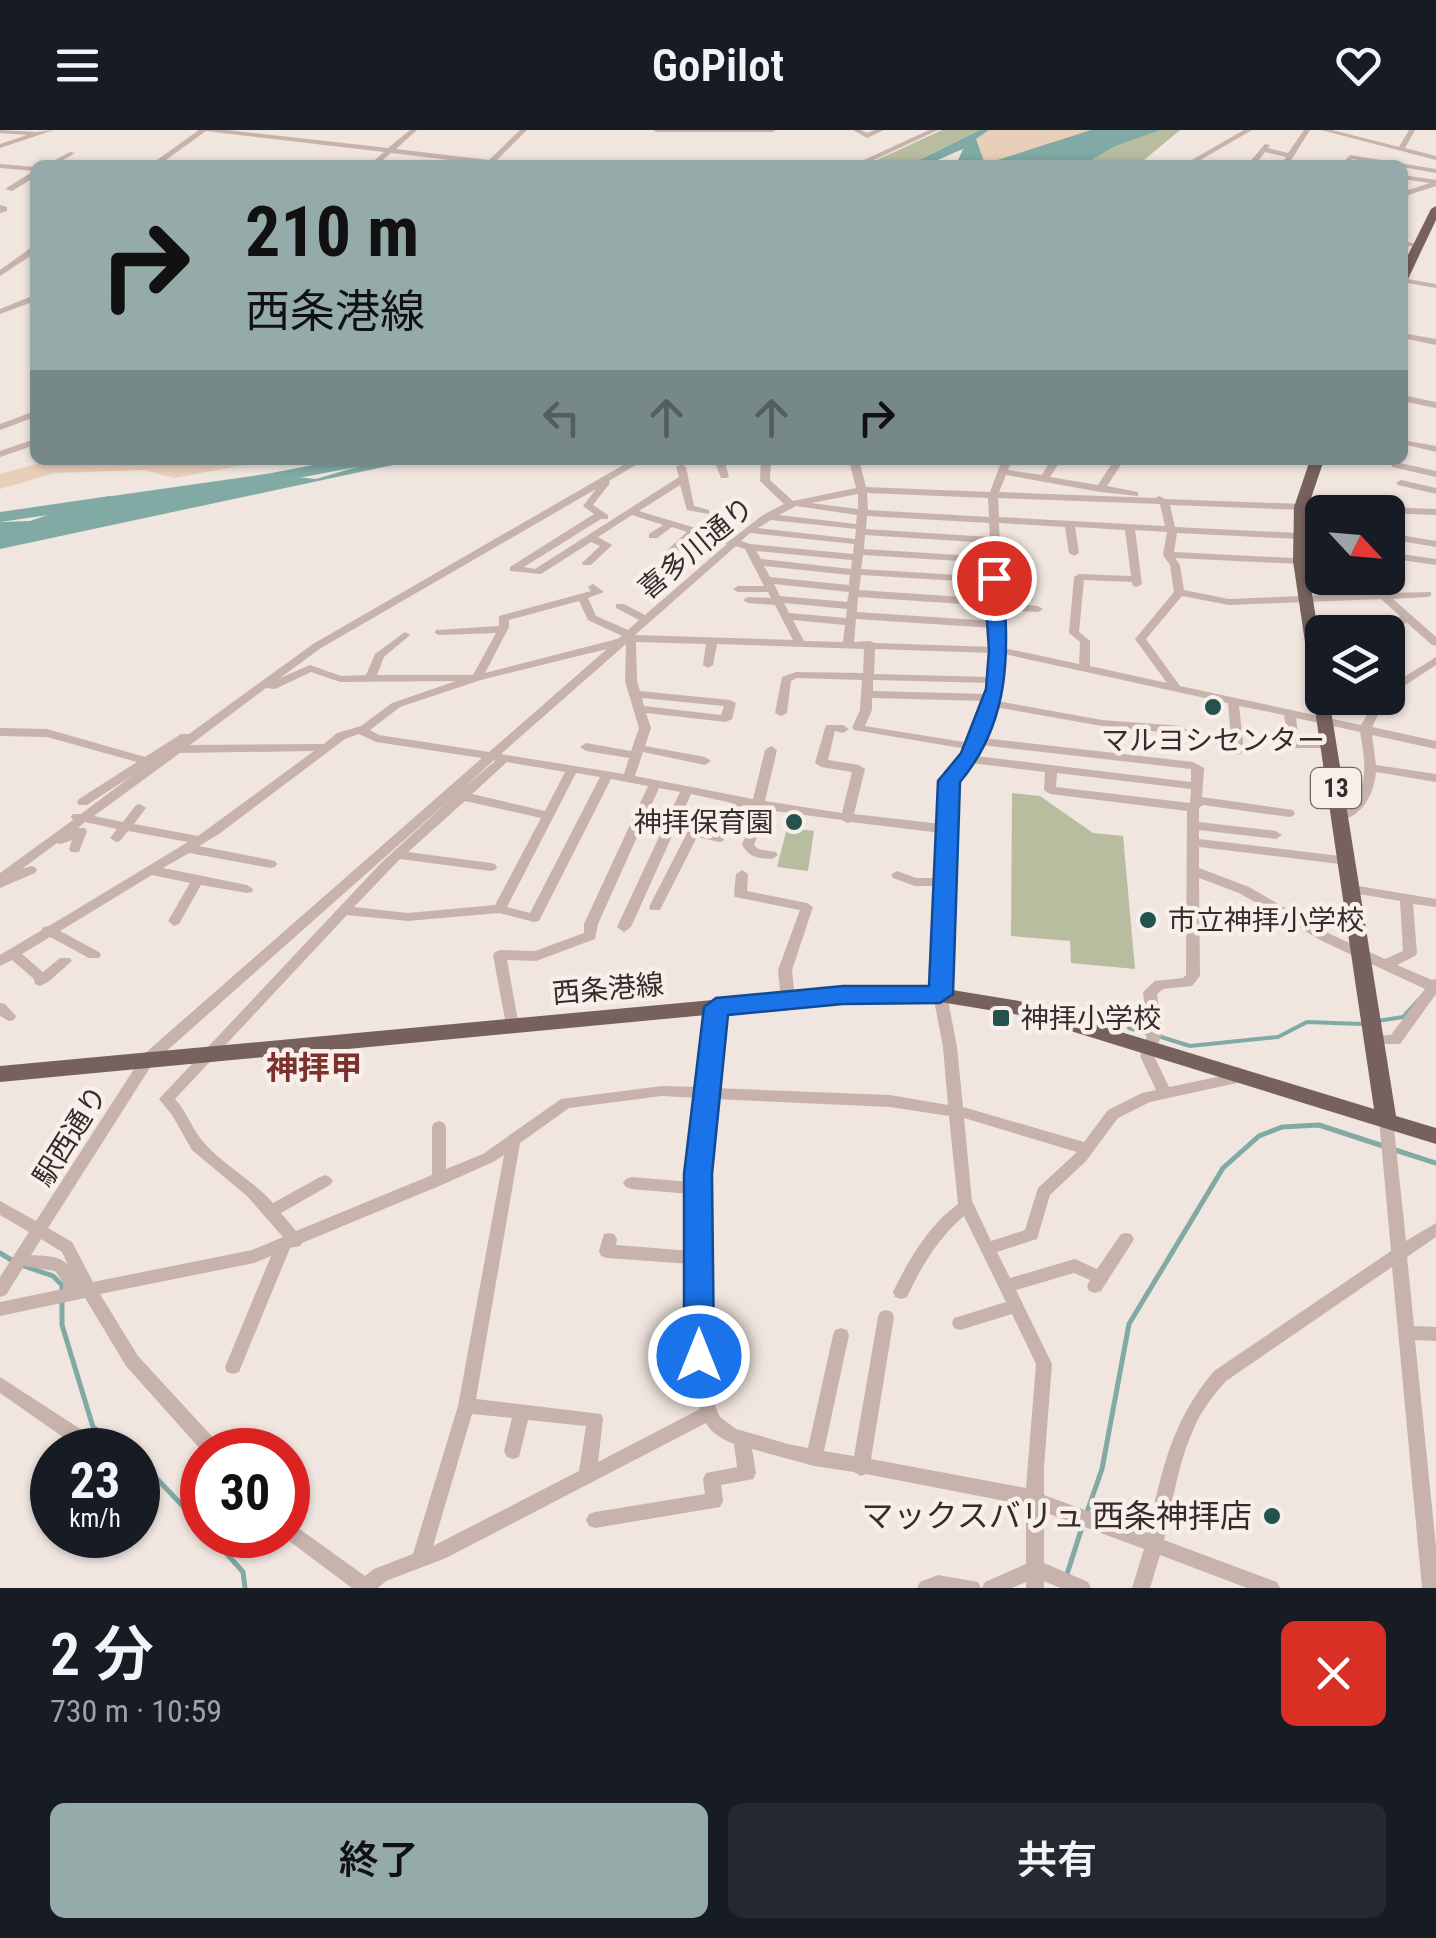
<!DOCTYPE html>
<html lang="ja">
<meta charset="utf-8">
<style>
:root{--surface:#171b24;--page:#242831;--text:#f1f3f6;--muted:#9ea1a6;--accent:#95abaa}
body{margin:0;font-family:"Roboto Condensed","Noto Sans JP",sans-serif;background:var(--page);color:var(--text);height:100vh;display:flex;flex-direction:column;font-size:38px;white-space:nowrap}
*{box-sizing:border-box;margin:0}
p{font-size:32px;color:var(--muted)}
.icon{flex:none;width:55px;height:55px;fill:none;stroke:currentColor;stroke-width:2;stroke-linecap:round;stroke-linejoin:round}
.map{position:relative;height:1458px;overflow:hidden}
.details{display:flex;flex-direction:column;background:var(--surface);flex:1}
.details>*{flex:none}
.top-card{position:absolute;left:30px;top:30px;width:1378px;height:305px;border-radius:15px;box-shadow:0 2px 8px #0004;background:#95abaa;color:#111;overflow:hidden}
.needle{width:65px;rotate:116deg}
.fabs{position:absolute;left:1305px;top:365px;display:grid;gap:20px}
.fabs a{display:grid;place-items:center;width:100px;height:100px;border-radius:15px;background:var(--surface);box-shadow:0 2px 8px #0004;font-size:50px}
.speed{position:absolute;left:30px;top:1298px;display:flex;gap:20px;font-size:50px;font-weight:700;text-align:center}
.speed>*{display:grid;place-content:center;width:130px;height:130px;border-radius:50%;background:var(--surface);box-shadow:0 2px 8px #0004;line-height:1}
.speed small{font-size:25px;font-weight:400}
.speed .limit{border:15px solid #d22;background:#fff;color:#111}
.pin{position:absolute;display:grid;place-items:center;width:85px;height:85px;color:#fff;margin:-42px;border:5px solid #fff;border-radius:50%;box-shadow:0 2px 10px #0007}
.me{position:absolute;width:110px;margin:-55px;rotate:0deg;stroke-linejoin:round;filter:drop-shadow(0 0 8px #0008)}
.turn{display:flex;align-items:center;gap:35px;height:210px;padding:0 50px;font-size:45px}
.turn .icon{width:130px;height:130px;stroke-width:2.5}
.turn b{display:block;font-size:70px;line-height:85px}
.lanes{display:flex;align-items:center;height:95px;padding:0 50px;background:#0003;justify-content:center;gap:50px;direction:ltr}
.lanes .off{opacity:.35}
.round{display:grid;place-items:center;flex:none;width:105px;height:105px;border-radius:15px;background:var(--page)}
.head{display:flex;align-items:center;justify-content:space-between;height:170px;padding:0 50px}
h1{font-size:60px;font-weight:600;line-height:75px}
.primary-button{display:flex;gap:20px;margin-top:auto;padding:20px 50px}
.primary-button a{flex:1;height:115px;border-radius:15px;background:var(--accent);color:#111;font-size:40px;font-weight:600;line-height:115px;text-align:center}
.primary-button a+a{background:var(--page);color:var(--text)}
header{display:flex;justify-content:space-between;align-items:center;height:130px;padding:0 50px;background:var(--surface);font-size:45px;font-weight:600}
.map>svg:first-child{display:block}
.green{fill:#b9bda0}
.sand{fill:#e7cfb9}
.water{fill:#81aaa4}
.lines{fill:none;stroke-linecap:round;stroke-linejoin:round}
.stream-far1{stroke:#81aaa4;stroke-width:4}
.stream{stroke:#81aaa4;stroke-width:5}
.river{fill:#81aaa4;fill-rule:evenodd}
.minor{fill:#c7b3ac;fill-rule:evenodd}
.major{fill:#76615d;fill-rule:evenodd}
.route{fill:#1a73e8;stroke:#114b97;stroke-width:2.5}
.poi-dot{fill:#24524d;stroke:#f8efeb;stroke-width:4}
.labels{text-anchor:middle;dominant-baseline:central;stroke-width:9;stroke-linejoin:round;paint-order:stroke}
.shield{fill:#f8efeb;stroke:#706664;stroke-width:2.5}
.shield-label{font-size:25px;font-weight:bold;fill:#362c2a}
.street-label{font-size:28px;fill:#362c2a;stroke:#f8efeb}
.poi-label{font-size:28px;fill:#362c2a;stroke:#f8efeb;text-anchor:start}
.quarter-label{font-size:32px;font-weight:bold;fill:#7b312c;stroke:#f8efeb}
.near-poi-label{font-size:32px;fill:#362c2a;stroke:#f8efeb;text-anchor:end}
</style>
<header><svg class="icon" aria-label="menu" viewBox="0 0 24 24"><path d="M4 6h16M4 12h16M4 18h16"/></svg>GoPilot<svg class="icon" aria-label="heart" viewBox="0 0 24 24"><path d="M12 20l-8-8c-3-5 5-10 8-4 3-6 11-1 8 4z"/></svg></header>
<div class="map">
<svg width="1436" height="1458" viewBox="0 0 1436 1458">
<rect width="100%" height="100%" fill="#f0e5df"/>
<g class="green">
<polygon points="942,0 980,0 909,35 866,35"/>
<polygon points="1161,0 1180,0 1138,35 1083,35 1116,16"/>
<polygon points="1012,663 1040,666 1093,703 1123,706 1135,839 1071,833 1070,811 1011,806"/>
<polygon points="787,698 814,701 808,741 777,737"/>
</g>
<g class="sand">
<polygon points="989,0 1091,0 984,35 976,9"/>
<polygon points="51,330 271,330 174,348 144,340 55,343 0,359 0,344"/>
</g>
<g class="water">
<polygon points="980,0 989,0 976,9 985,34 1091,0 1161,0 1116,16 1083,35 956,35 963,19 926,35 909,35"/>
<polygon points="380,330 416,330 0,419 0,392 30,391 98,368 266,344 316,349"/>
</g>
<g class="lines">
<g class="stream-far1">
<polyline points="1377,891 1403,887 1425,863"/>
<polyline points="1129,898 1149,904"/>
<polyline points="1158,906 1190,916 1278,907 1307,892 1362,894"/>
</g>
<g class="stream">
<polyline points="1392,1019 1436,1033"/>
<polyline points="0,1123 13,1131"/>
<polyline points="21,1135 53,1146 62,1155 62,1195 93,1297 124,1320"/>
<polyline points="138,1329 202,1396"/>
<polyline points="1087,1382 1102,1339 1129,1194 1223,1038 1259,1006 1282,997 1319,995 1383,1016"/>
<polyline points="210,1405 243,1442 245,1458"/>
<polyline points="1067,1444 1084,1391"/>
</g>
<g class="river">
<polygon points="340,330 375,330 367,335 261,355 252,350 261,345"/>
<polygon points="110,366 119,371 116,375 0,392 0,382"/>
</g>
<g class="minor">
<polygon points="0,0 37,2 54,0 0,18 0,14 27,5 0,3"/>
<polygon points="199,0 227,0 388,18 410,0 417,0 396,19 489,30 520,0 527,0 492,35 391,23 377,35 369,35 384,22 206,1 159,35 150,35"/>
<polygon points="653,0 776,0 773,2 656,2"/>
<polygon points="853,0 861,0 867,3 875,0 884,0 867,8"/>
<polygon points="929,0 938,0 863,35 853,35"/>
<polygon points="1244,0 1252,0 1192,35 1183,35"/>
<polygon points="1304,0 1310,0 1288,35 1280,35 1286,27 1265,22 1255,35 1247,35 1265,14 1270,15 1268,18 1288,23"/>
<polygon points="1321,0 1332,0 1399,17 1409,0 1415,0 1405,18 1436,26 1436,30"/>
<polygon points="70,22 75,23 55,35 46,35"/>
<polygon points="1350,25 1436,39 1436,43 1402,37 1402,35 1387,35 1352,29 1349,35 1341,35"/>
<polygon points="0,34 35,37 35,41 0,38"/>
<polygon points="32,42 35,42 35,47 12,61 5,59"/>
<polygon points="1402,45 1436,50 1436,56 1402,67 1402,62 1430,53 1402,49"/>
<polygon points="0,75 7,77 7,81 0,83"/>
<polygon points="1402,111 1422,115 1418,117 1402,115"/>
<polygon points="32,117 35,117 35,123 0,146 0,140"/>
<polygon points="1402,148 1436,154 1436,158 1402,152"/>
<polygon points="32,166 35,166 35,171 0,184 0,179"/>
<polygon points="1402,203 1436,209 1436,215 1402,208"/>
<polygon points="1402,265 1436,272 1436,278 1402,271"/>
<polygon points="35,281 35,287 0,300 0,294"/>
<polygon points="35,309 35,315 0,327 0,321"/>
<polygon points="1402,310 1436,316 1436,322 1407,315 1402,320"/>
<path d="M632 330H644L609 351 610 353 593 375 608 385V389H601L524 437 535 439 679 347 676 337 681 334 686 337 694 376 709 380V384L687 380 680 355 639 381 732 409 763 385 784 374 760 351 761 330H771L770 350 793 371 856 358 849 330H859L866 357 990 362 1002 330H1012L1008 340 1042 345 1051 330H1061L1050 347 1098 355 1114 330H1124L1107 356 1138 362V366L1100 362 1006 345 999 362 1155 368 1159 366 1165 369 1436 379V385L1170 375 1175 397 1299 403 1304 406 1299 409 1177 403 1174 422 1294 428 1295 425 1299 424 1322 425V431L1305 430 1304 433 1300 434 1175 428 1180 435 1184 460 1229 469 1374 463 1359 448H1370L1386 463 1431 462V466L1427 467 1393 469 1436 507V516L1432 515 1406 492 1392 512 1388 513V503L1400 486 1381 469 1229 475 1182 466 1146 509 1180 556 1361 595 1377 568H1387L1372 597 1436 611V619L1372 605 1376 635 1436 644V652L1376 642C1374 664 1361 690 1337 690L1335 687C1341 681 1349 677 1355 670 1369 651 1364 624 1360 602L1296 588 1299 610H1329L1335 614 1329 618H1284L1278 614 1280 611 1288 610 1284 585 1239 576 1244 621 1238 625 1234 624 1232 615H1218L1212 611 1218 607 1231 608 1228 573 1004 524 1002 559 997 571 1102 590 1181 596 1187 600 1181 604 1102 596 995 577 983 608 1193 632 1204 638 1202 667 1293 680 1295 683 1293 686 1289 687 1203 675 1199 678V692L1276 701 1282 705 1276 709 1199 700V709L1348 727 1352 728 1354 731 1352 734 1348 735 1199 717V738L1249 757 1332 805 1385 829 1403 821 1400 771 1347 762 1346 759 1347 756 1352 755 1436 769V777L1413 774 1417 823 1415 826 1397 835 1432 850 1436 849V864L1400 914H1371L1369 910 1371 906 1391 905 1425 859 1322 811 1239 763 1199 748 1200 846 1192 856 1163 859 1157 864 1162 903 1154 926 1169 957 1227 945 1231 938 1236 937 1241 938 1243 942 1237 953 1150 972 1118 988 1086 1031 1050 1065 1037 1109 997 1122 1010 1148 1075 1129 1097 1139 1121 1104 1126 1103 1131 1104 1134 1109 1131 1114 1101 1161 1095 1163 1089 1161 1087 1156 1090 1150 1074 1143 1016 1160 1052 1234 1044 1337V1365L1148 1403C1162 1340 1171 1292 1214 1241L1391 1121 1379 989 1381 985 1386 983 1391 985 1393 989 1406 1111 1436 1093V1107L1407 1127 1414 1196 1436 1197V1211L1415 1210 1436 1417V1458H1422L1392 1137 1226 1251C1214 1265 1202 1279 1195 1296 1178 1331 1173 1372 1164 1410L1277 1452 1280 1458H1247L1160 1425 1150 1458H1132L1144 1419 1044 1382V1433L1088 1452 1091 1458H1060L1044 1451V1458H1026V1452L1012 1458H982L985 1452 1026 1434V1375L866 1344 861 1346 854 1342 814 1336 752 1319 756 1343 753 1349 721 1355 723 1371 720 1377 595 1398 589 1396 586 1390 589 1384 595 1382 705 1364 703 1349 706 1343 737 1337 734 1314C724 1310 711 1303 706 1293L446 1428 386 1451 378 1458H352L281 1405H288V1393L294 1395 365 1446 374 1439 413 1424 458 1276 504 1025 493 1032 444 1054 302 1113 300 1116 290 1118 241 1237 239 1242 233 1244 227 1242 225 1237 271 1126 254 1133 100 1164 138 1226 219 1314 222 1320 202 1321 126 1236 85 1168 0 1186V1172L63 1159V1152L55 1141 24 1136 6 1165 0 1167V1147L29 1102 0 1085V1071L36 1091 143 925 482 628 376 612 359 604 345 609 219 704 199 716 271 730 275 731 277 734 275 737 271 738 189 723 163 738 247 755 253 759 252 762 247 763 201 755 179 794 174 796 168 791 190 753 152 745 60 801 99 822 101 825 99 828H89L50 807 22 824 43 842 60 828H70L72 831 48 852 40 856 35 854 34 849 12 830 0 836V825L42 800 43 797 49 796 188 712 128 701 120 711 116 712 110 708 117 699 85 692 78 698H85L87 701 79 722H71L69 719 72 710 61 714 57 713 22 739 31 736 35 737 37 740 35 743 0 758V743L73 690 71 687 73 684H81L133 645 87 675H79L77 672 79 669 137 632 47 607 0 606V598L47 599 145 627 181 604H189L313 514ZM596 359 583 376 594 384 510 437V441L541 444 591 412 600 416 582 433 583 435H591L612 415 598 407 632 385 663 395 649 404V408H657L672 397 687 402 664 423V427H672L695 404 727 414 645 485 624 474H616V478L639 490 628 500 596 486 588 468 604 462 593 454 588 457 591 461 499 486V496L436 500 435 502 436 504 440 505 496 503 473 545H377L384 527 410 505 405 502 375 524 366 545 341 546 310 535 280 548 321 518ZM867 363 988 368 989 387 868 380ZM858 364V379L811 373ZM998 368 1160 374 1165 396 999 387ZM796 376 857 385 856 394 779 385ZM867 386 989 393 990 407 866 399ZM771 390 856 399 855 409 758 398ZM999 393 1065 397 1069 423 1074 426 1079 423 1075 397 1125 400 1131 446 1079 444 1074 447 1069 503 1080 512 1079 534 1004 518 1003 480 1038 482 1043 479 1038 476 1003 473ZM1135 400 1167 402 1163 425 1170 435 1174 462 1135 509 1167 553 1090 536V511L1079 502 1084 450 1132 452 1133 456 1137 457 1142 454ZM750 403 854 414 853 424 750 414 741 411ZM865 405 990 413V427L864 419ZM736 416 745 419 764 456H738L733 459 738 462H768L771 468 748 467 743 470 748 473 775 475 793 510 635 505ZM756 421 852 430 851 439 761 429ZM863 425 991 433V447L861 439ZM764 436 850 445 849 455 770 447ZM861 445 991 453 992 469 859 460ZM774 454 849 462 847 472 780 466ZM858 467 992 476 993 491 857 482ZM579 471 588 490 622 506 617 509 485 543 509 497V490ZM784 473 847 479 846 488 789 483ZM856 489 993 498V517L875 513 870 511 854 512ZM793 490 845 495 843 512 804 511ZM636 512 706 514 703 535 708 538 713 535 717 514 864 519 863 543 796 542 782 547 775 583 781 586 787 583 791 551 797 548 862 550 860 580 852 598 854 600 967 619 943 651 941 694 854 684 865 639 859 635 828 630 835 601 843 603 849 599 843 595H826L815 633 821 637 852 642 842 683 765 671 777 620 771 616 765 620 753 669 635 646 643 622 705 635 711 631 705 627 645 616 651 598 646 583 726 592 732 589 736 573 730 570 640 561 637 551ZM626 514 625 551 639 598 631 621 586 613 580 617 586 621 629 628 624 644 501 624ZM607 519 489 622 379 605 370 600 400 577 481 550ZM875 519 993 523 991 547 874 544ZM311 542 340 552 456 551 392 573 361 596 337 603 324 614 190 615 266 558 275 559ZM873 550 991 553 988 564 873 561ZM642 568 724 576 721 585 644 576ZM872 568 986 571 970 613 865 596 872 580ZM981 615 1191 639V652L976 626ZM314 621 198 706 134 694 146 678 140 674 136 675 123 692 94 686 180 623ZM494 630 495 631 462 659ZM507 632 565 642 545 681 472 664ZM971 633 1045 642 1044 660 1050 664 1187 681 1186 845 1183 848 1155 851 1143 862 1148 903 1140 926 1156 960 1142 963 1108 980 1084 1012 963 977 957 917 947 865 955 652ZM576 643 600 647 530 783 507 777ZM1057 643 1191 659 1190 673 1056 657ZM611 649 648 656 584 794V803L535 821 500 820 495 822 493 825 507 900H517L519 896 507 830 536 831 595 809 598 794 659 658 680 662 617 797 624 802 631 797 691 664 732 673 715 703 693 698 689 699 649 777 650 780H660L697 707 719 712 723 711 743 675 756 677 742 715C750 728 757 728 772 729L778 725 776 722 758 719 754 715 767 680 842 690 847 693 851 692 941 703 939 748H916L897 741 891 745 893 748 915 756H938L933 865 943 917 948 975 890 965 714 958 723 877 721 873H711L709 877 700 957 662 956 561 969 483 1024 446 1039V997L444 993 439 991 434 993 432 997V1045L296 1101 281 1083 330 1055 333 1051 330 1047 325 1045 320 1047 273 1073C253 1050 226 1037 206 1015 193 1002 188 983 175 969L347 785 408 791 499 783 534 792 539 791ZM455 665 381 733 159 969 172 985 192 1020 247 1066 283 1107 252 1120 93 1152 72 1112 48 1098 153 933ZM465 671 541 688 495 775 408 783 354 777 400 729 491 741 495 740 497 737 495 734 491 733 408 722ZM662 966 699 968 691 1052 631 1047 626 1049 623 1053 626 1057 631 1059 691 1064V1121L616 1115 617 1109 614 1104 609 1103 604 1104 599 1121 601 1126 607 1128 691 1134C691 1175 684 1243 700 1279L598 1332 603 1289 601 1284 476 1269 520 1013 569 978ZM713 969 890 977 949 986 958 1074C928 1096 909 1129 893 1162L895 1167 901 1169 907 1167C921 1137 938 1108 964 1086L1006 1172 954 1188 952 1193 954 1198 960 1200 1012 1184 1036 1234 1026 1358 871 1329 894 1187 892 1182 886 1180 880 1182 878 1187 854 1326 824 1321 849 1205 847 1200 841 1198 835 1200 833 1205 808 1318 788 1314 736 1299 720 1287 712 1269 707 1226 705 1044ZM964 988 1077 1022 1038 1058 1025 1100 991 1111 972 1071ZM41 1109 62 1122 68 1135C60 1125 43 1126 31 1125ZM472 1284 512 1288 504 1321 507 1327 513 1329 519 1327 528 1290 586 1296 579 1341 433 1416Z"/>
<polygon points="714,330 724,330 729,346 727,348 721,348"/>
<polygon points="1236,330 1254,330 1256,332 1251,335"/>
<polygon points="1392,330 1402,330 1400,333 1436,341 1436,347 1392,337"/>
<polygon points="1401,350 1436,358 1436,364 1398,355 1396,353"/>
<polygon points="1388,403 1436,411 1436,417 1388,409"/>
<polygon points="1388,422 1436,429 1436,435 1388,428"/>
<polygon points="1436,527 1436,535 1392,564 1388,565 1388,557"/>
<polygon points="742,740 748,744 747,761 807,773 813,777 792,840 795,870 793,874 783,874 781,870 778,840 800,780 735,767 734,764 736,744"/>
<polygon points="0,873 5,874 16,886 14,890 9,891 0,886"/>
<polygon points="0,1247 85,1302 88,1308 85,1314 79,1316 73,1314 0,1263"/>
<polygon points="938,1445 978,1452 981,1458 917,1458 920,1452"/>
</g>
<g class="major">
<polygon points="1436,76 1436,90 1408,149 1402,152 1402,137 1431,79"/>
<polygon points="1310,330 1324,330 1308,377 1307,431 1322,527 1322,568 1329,568 1396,986 1436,998 1436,1014 1019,885 940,872 843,872 0,952 0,936 843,858 940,858 1019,871 1374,979 1293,431 1294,377"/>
</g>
</g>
<path class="route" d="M994 442 1003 448C1009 523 1011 591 960 652L953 864 940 873 843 874 728 885 712 1044 714 1226 709 1235 699 1239 688 1235 684 1226V1044L704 877 716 868 843 856H929L938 651 961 623 986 559 989 520 984 448Z"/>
<g class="poi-dot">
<circle cx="1213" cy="577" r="10"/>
<circle cx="794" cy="692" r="10"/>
<circle cx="1148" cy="790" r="10"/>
<rect x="991" y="878" width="20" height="20" rx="5"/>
<circle cx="1272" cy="1386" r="10"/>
</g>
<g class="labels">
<rect class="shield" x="1311" y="638" width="50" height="40" rx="8"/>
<g class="shield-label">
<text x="1336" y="658">13</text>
</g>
<g class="street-label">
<text transform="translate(696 418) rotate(-40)">喜多川通り</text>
<text transform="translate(608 859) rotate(-5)">西条港線</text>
<text transform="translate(70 1006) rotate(-58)">駅西通り</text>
</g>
<g class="poi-label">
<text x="1213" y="610" text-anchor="middle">マルヨシセンター</text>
<text x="774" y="692" text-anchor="end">神拝保育園</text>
<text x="1168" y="790">市立神拝小学校</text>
<text x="1021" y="888">神拝小学校</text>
</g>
<g class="quarter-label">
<text x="314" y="938">神拝甲</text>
</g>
<g class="near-poi-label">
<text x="1252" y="1386">マックスバリュ 西条神拝店</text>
</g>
</g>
</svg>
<div class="fabs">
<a><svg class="needle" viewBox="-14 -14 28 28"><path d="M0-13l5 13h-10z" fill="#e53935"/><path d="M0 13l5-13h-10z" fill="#9ea1a6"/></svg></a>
<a><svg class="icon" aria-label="layers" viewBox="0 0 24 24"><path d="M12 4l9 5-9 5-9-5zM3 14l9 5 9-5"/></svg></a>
</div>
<div class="speed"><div>23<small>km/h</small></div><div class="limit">30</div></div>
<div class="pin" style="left:994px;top:448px;background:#d93025"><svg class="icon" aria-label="arrive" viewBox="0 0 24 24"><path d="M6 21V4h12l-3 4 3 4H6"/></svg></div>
<svg class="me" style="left:699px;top:1226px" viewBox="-20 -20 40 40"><circle r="17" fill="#1a73e8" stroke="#fff" stroke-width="3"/><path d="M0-11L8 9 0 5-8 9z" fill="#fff"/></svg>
<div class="top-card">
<div class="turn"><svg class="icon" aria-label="right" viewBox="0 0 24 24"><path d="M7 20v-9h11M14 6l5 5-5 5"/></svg><div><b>210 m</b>西条港線</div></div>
<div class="lanes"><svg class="icon off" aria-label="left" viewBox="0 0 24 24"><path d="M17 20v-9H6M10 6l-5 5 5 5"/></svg><svg class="icon off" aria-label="ahead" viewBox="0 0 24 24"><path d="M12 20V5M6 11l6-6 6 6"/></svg><svg class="icon off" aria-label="ahead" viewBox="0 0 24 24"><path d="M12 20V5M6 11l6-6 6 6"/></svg><svg class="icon" aria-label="right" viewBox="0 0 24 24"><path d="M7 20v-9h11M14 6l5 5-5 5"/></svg></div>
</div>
</div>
<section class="details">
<div class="head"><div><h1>2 分</h1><p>730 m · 10:59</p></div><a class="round" style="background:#d93025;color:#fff"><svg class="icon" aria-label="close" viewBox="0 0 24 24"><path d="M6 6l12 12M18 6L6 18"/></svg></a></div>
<div class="primary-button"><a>終了</a><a>共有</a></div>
</section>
